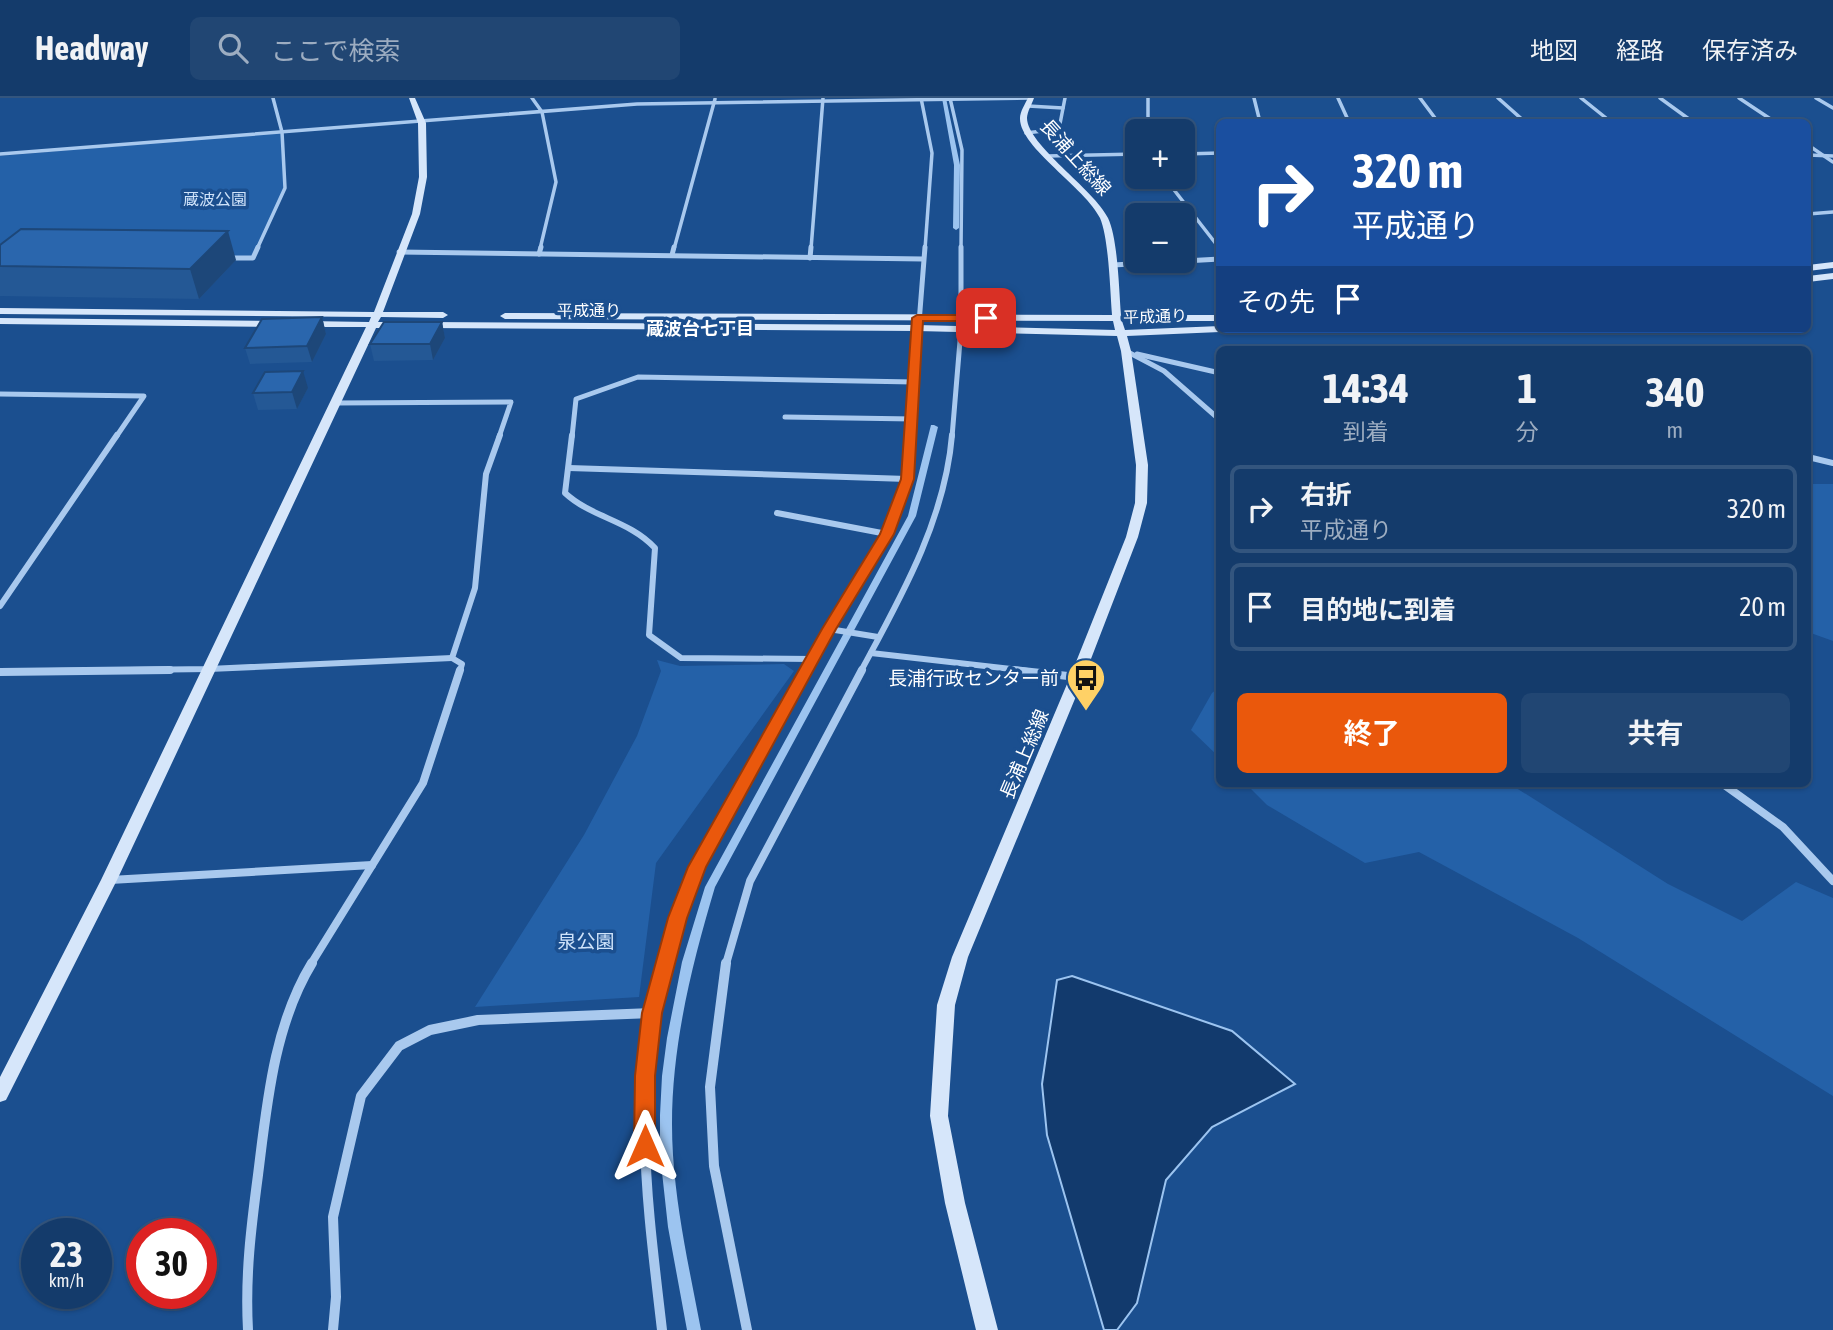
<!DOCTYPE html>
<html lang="ja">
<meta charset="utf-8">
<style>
:root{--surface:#143b6b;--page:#214673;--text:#f1f3f6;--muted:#9dadc1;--line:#33557e;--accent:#ea580c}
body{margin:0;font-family:"Asap Condensed","Noto Sans JP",sans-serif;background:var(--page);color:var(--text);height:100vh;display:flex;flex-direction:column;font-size:26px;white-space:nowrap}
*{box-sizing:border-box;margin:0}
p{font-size:23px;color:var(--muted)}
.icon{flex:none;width:38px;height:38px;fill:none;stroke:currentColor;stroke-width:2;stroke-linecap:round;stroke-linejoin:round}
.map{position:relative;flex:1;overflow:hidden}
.details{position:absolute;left:1216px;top:248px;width:595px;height:441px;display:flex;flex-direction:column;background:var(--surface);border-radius:10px;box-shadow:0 2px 5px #0004,0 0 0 2px var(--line)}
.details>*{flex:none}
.hud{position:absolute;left:1216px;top:21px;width:595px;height:214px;border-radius:10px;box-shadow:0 2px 5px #0004,0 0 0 2px var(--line);background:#1a4fa0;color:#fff;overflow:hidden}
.buttons{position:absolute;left:1125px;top:21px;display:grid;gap:14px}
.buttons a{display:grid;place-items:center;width:70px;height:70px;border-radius:10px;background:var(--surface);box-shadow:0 2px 5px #0004,0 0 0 2px var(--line);font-size:35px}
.speed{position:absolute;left:21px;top:1120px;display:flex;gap:14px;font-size:35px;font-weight:700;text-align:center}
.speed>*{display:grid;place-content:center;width:91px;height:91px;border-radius:50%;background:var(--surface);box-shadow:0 2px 5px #0004,0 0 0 2px var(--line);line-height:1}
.speed small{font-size:18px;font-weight:400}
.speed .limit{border:10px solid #d22;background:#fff;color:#111}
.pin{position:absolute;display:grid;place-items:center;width:60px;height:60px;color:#fff;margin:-30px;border-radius:14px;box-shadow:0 4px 10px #0006}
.me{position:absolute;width:77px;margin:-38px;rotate:0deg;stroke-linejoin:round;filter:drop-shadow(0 0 5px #0008)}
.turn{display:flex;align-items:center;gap:24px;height:147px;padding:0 21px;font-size:32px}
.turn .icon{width:91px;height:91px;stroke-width:2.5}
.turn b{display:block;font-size:49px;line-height:60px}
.then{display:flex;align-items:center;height:66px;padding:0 21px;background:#0003;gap:14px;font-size:26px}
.eta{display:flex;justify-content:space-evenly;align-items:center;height:119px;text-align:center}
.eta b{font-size:42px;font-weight:700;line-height:49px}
.primary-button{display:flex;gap:14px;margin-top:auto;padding:14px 21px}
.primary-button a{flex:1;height:80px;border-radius:10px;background:var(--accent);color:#fff;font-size:28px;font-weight:700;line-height:80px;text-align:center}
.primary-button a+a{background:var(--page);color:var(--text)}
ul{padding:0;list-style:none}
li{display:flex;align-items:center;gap:21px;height:88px;margin:0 14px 10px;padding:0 7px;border:4px solid var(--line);border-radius:10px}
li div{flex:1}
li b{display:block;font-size:26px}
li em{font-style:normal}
header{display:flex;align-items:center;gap:42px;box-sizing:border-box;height:98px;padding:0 35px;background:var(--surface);border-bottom:2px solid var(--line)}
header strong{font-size:33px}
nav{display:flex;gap:38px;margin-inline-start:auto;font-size:24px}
.search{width:490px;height:63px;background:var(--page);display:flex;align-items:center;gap:18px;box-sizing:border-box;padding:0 24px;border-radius:10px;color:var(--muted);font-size:26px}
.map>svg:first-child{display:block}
.green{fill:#2461a8}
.water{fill:#123a6d;stroke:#9cc4f0;stroke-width:2}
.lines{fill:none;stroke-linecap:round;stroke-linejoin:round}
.stream{fill:#9cc4f0;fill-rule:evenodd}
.street-far4{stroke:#a9c9ee;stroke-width:3.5}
.street-far3{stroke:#a9c9ee;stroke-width:5}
.street-far2{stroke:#a9c9ee;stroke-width:6}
.street-far1{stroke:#a9c9ee;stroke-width:8}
.street{stroke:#a9c9ee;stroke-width:10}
.secondary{fill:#d6e6fa;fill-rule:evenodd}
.wall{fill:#245895}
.shaded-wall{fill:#1d4779}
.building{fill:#2a66ad;stroke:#1d4779;stroke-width:2}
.route{fill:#ea580c;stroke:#983908;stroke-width:2}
.labels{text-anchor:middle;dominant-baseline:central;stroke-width:7;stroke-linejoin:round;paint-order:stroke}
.far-park-label{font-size:16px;fill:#cfe3fa;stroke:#1b4f8f}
.far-street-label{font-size:16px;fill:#fff;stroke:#1b4f8f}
.far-neighbourhood-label{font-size:18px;font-weight:bold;fill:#fff;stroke:#1b4f8f}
.street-label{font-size:19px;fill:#fff;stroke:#1b4f8f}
.poi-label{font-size:19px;fill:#fff;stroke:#1b4f8f;text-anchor:end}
.park-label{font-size:19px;fill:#cfe3fa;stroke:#1b4f8f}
</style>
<header>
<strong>Headway</strong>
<div class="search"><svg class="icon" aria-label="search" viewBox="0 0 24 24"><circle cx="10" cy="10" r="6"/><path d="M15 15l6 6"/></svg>ここで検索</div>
<nav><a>地図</a><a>経路</a><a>保存済み</a></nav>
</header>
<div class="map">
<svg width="1833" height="1232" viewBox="0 0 1833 1232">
<rect width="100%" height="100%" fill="#1b4f8f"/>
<g class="green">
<polygon points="282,34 285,90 253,160 0,158 0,58"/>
<polygon points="1808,386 1833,386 1833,543 1808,534"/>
<polygon points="657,562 680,568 784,566 794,573 656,765 639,899 475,909 584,737 637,638 661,573"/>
<polygon points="1220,589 1220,660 1191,632 1212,595"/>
<polygon points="1246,686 1510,686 1668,786 1742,823 1796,784 1833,800 1833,998 1578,840 1419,754 1365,765 1267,707"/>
</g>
<polygon class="water" points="1072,878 1232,933 1295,986 1212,1029 1166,1082 1137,1205 1117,1232 1104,1232 1047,1037 1042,986 1057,882"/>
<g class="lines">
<g class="stream">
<polygon points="942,0 946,0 960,67 959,130 956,132 953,130 954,67"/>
<path d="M931 327H934L938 329 916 418 715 789C689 876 667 966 673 1057 677 1117 690 1174 701 1232H687L668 1129 660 1056V1017L662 978 667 940 682 864 705 789 908 418Z"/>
</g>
<g class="street-far4">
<polyline points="532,0 542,14 556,84 540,151"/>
<polyline points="921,0 932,55 925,151"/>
<polyline points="950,0 962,52 961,151"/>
<polyline points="1148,0 1148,33"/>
<polyline points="1254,0 1260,24"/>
<polyline points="1338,0 1349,24"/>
<polyline points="1420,0 1438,24"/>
<polyline points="1498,0 1525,24"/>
<polyline points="1581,0 1611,24"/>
<polyline points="1660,0 1693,24"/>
<polyline points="1739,0 1775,24"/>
<polyline points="1816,0 1833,10"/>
<polyline points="1028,8 1063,10"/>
<polyline points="1026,35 1059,31 1065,0"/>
<polyline points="1808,47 1833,64"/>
<polyline points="0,56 637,6 1031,0"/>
<polyline points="1183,56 1220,55"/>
<polyline points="1808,57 1833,58"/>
<polyline points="1047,58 1138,56"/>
<polyline points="1164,79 1220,151"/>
<polyline points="1808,116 1833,114"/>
<polyline points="257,151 285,90 282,34 273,0"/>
<polyline points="674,151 715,1"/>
<polyline points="811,151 823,0"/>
</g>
<g class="street-far3">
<polyline points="399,154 923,161"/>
<polyline points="539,156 541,149"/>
<polyline points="672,157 674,149"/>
<polyline points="226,160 253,160 258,149"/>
<polyline points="810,160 811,149"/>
<polyline points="1113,167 1220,161"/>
<polyline points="1126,253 1164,273 1220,322"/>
<polyline points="1137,256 1220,275"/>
<polyline points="0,296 144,298 116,339"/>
<polyline points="335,305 511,304 499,339"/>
<polyline points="785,319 913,321"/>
<polyline points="572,339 576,301 638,279 914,284"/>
<polyline points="910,339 925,149"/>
<polyline points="952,339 961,231 961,149"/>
</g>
<g class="street-far2">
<path d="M572 337 565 395C592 420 629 422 655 450L649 537 681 560 812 561"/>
<polyline points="1808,359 1833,365"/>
<polyline points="569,370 907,381"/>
<polyline points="777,415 887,436"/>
<polyline points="0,508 117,337"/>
<polyline points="829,531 878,539"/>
<polyline points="871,555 1028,573"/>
<polyline points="48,573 209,571 452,560"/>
<polyline points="460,573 462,566 452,560 475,490 486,376 500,337"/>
<polyline points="806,573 887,436 907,381 910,337"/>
<path d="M861 573C901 499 945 422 952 337"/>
</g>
<g class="street-far1">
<polyline points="1013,572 1077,579"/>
<polyline points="0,574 170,572"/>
<polyline points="1723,686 1783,729 1833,783"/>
<polyline points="110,782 372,767"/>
<polyline points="311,866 423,685 460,572"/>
<path d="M665 866C692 760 753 667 807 572"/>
<polyline points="726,866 750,783 862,572"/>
</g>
<g class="street">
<polyline points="726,865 710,989 714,1068 747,1232"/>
<path d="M248 1232C245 1178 251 1130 258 1077 267 1005 274 927 312 865"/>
<polyline points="333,1232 336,1199 333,1119 361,998 399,948 430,932 478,922 652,915"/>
<path d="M662 1232C647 1102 631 994 665 865"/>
</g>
<g class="secondary">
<polygon points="409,0 415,0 426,25 427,79 420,116 383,214 443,214 448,217 443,220 381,219 378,224 401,224 406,227 401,230 376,230 117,782 6,1002 0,1004 0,979 101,782 366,229 306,229 301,226 306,223 369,224 371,219 0,216 0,210 374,214 412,116 419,79 418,25"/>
<path d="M1028 0H1034C1032 6 1027 14 1027 20 1027 47 1094 91 1108 120 1118 141 1119 193 1121 217H1220V223H1122L1125 232 1220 228V231H1225L1220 234 1127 238 1131 253 1148 367 1147 405 1138 439 1084 579 968 859 955 907 948 1018 965 1105 998 1232H976L945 1105 930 1018 937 907 952 859 1070 579 1126 439 1135 405 1136 367 1121 253 1117 238 917 233 425 230 420 227 425 224 917 227 1115 232 1113 223 505 221 500 218 505 215 1112 217C1110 193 1109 141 1100 120 1086 90 1019 49 1020 20 1020 14 1025 6 1028 0Z"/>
<polygon points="1833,164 1833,170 1808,173 1808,167"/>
<polygon points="1833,175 1833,181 1808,184 1808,178"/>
<polygon points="0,220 279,223 284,226 279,229 0,226"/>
</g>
</g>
<g class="wall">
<polygon points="236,162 199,201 0,198 0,168"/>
<polygon points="322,219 326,236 312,264 250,266 245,250"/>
<polygon points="442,224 445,240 433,262 374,263 370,246"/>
<polygon points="308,290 297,311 258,312 253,295"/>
</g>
<g class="shaded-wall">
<polygon points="228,133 236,162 199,201 190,171"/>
<polygon points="322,219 326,236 312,264 307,248"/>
<polygon points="442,224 445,240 433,262 430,246"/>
<polygon points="303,273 308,290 297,311 292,294"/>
</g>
<g class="building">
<polygon points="21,131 228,133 190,171 0,168 0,147"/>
<polygon points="322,219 307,248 245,250 262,221"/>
<polygon points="384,224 442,224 430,246 370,246"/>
<polygon points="303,273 292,294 253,295 265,274"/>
</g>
<polygon class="route" points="917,217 986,217 992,220 986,223 923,223 914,381 894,436 836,531 706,769 687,820 662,915 655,978 655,1048 652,1054 645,1057 637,1054 634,1048 635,978 642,915 668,820 688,769 822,531 880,436 901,381 912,220"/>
<defs>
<g id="bus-pin" transform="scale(2.0125)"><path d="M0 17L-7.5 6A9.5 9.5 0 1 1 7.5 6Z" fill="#ffd166" stroke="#1b4f8f"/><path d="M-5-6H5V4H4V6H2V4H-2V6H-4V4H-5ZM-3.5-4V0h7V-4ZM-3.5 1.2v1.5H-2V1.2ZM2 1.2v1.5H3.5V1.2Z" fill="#111"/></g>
</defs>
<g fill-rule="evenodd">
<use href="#bus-pin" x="1086" y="580"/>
</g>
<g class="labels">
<g class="far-park-label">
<text x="215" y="101">蔵波公園</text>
</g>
<g class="far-street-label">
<text x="589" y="212">平成通り</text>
<text transform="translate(1155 218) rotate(-2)">平成通り</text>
</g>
<g class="far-neighbourhood-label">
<text x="700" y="230">蔵波台七丁目</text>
</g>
<g class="street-label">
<text transform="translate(1076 59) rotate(48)">長浦上総線</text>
<text transform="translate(1024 656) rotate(-67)">長浦上総線</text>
</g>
<g class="poi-label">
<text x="1059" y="580">長浦行政センター前</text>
</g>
<g class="park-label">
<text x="586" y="843">泉公園</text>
</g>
</g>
</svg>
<div class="buttons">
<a>+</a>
<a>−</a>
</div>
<div class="speed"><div>23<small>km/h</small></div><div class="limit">30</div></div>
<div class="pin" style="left:986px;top:220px;background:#d93025"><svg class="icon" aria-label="arrive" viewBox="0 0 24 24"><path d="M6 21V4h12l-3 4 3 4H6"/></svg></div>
<svg class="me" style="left:645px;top:1048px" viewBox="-20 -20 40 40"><path d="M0-17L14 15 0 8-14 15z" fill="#ea580c" stroke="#fff" stroke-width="4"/></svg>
<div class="hud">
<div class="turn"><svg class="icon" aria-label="right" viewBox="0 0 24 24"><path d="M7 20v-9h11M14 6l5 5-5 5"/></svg><div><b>320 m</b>平成通り</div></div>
<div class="then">その先<svg class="icon" aria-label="arrive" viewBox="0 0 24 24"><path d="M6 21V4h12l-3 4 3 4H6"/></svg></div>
</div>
<section class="details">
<div class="eta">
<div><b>14:34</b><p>到着</p></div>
<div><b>1</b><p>分</p></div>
<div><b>340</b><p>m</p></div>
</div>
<ul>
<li><svg class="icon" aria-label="right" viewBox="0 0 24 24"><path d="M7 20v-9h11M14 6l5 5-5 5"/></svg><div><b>右折</b><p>平成通り</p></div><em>320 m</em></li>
<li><svg class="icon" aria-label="arrive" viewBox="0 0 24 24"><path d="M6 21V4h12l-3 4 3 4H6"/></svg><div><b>目的地に到着</b></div><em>20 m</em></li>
</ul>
<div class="primary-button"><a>終了</a><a>共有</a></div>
</section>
</div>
